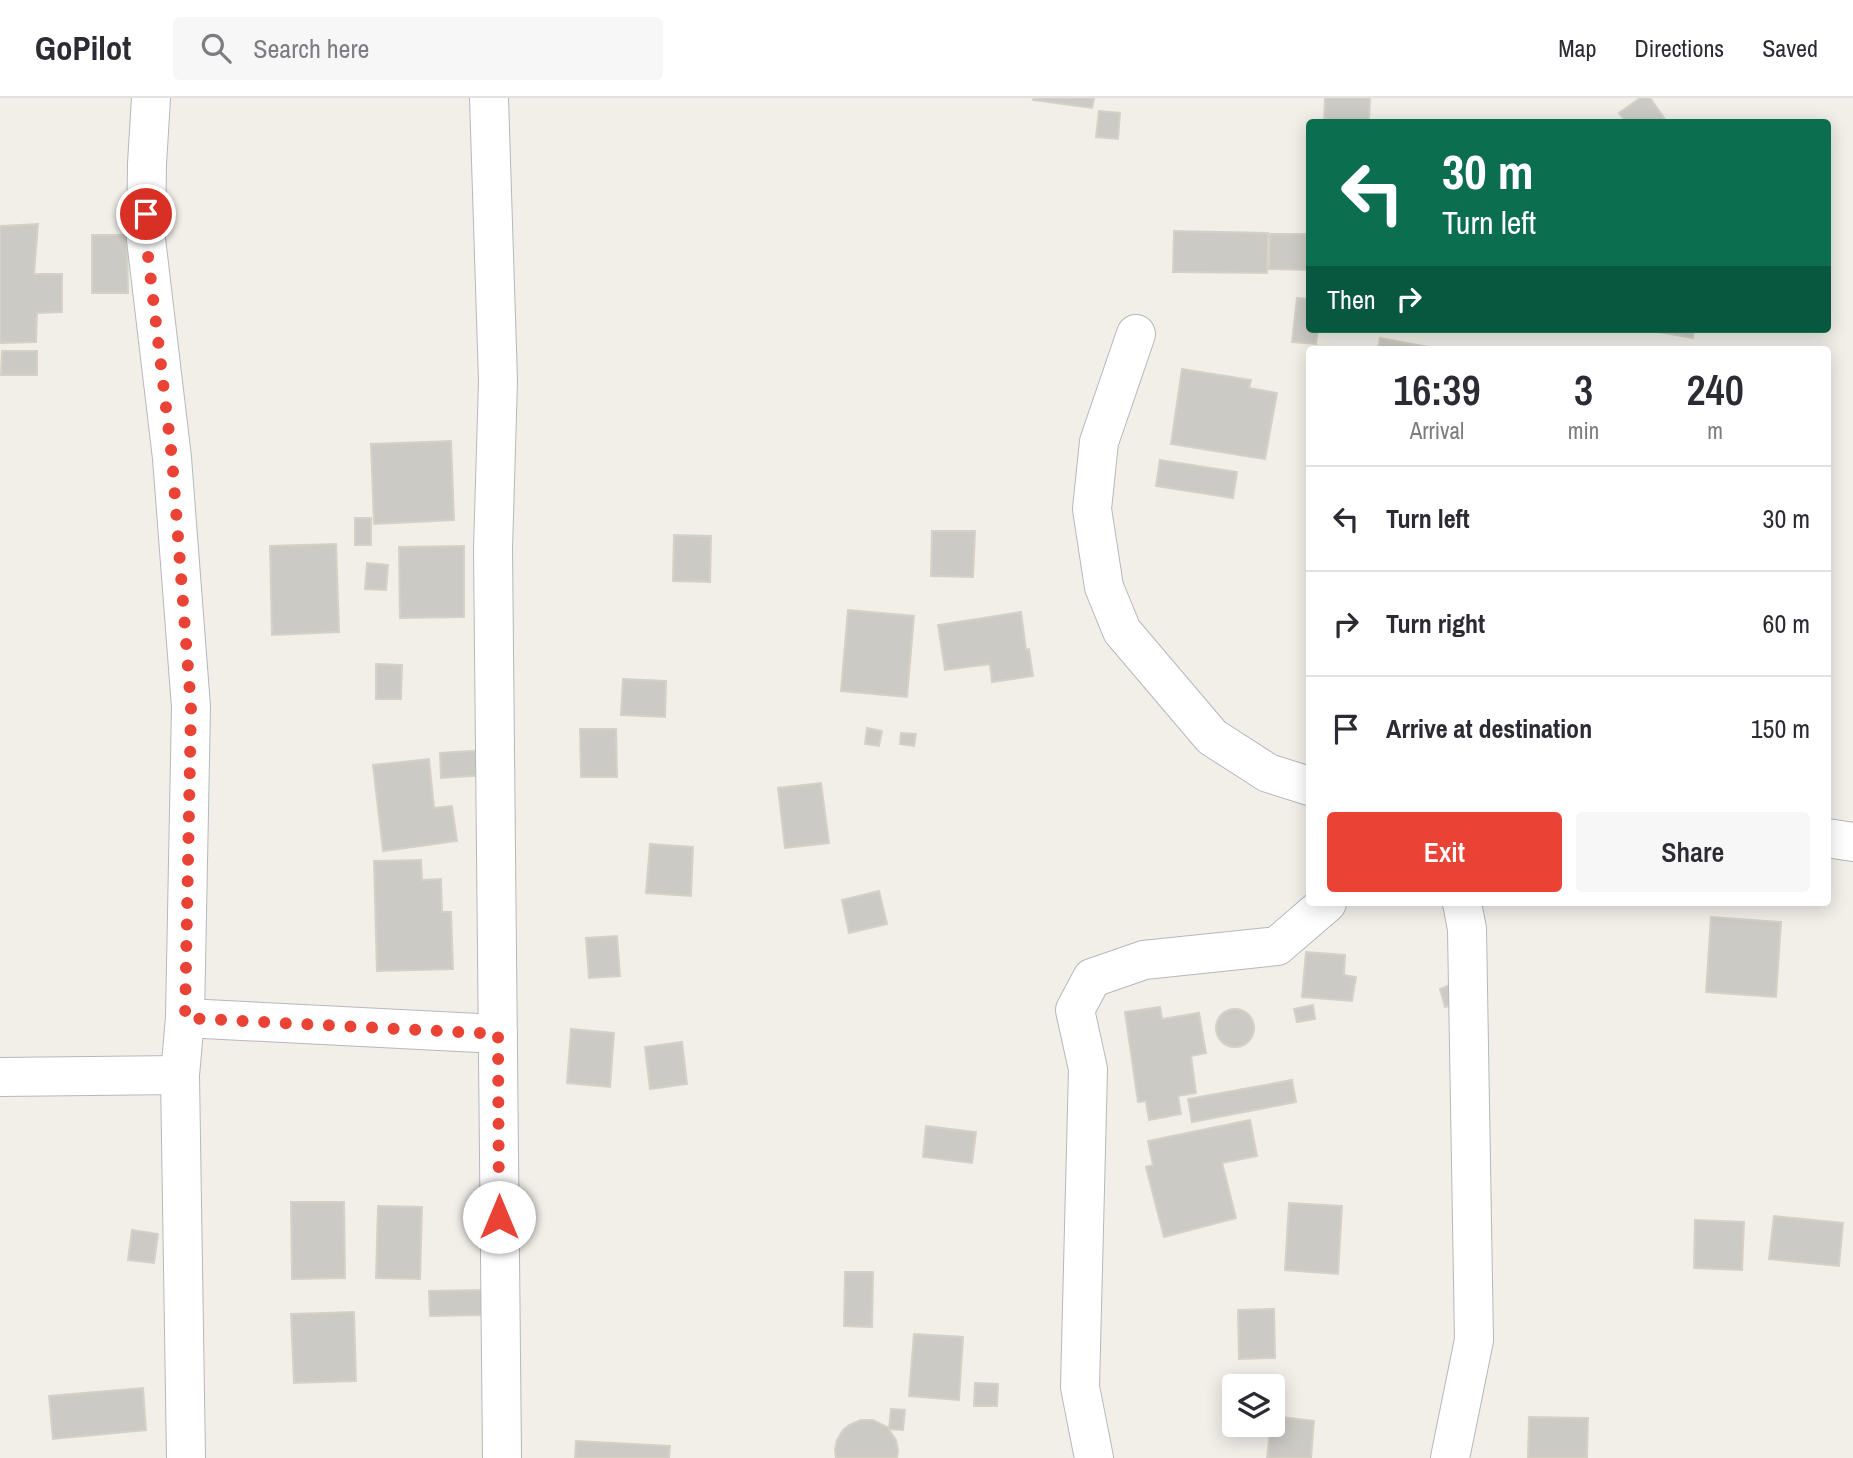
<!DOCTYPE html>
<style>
:root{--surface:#fff;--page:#f7f7f7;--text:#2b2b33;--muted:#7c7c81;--line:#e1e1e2;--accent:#ea4335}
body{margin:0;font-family:"Archivo Narrow",sans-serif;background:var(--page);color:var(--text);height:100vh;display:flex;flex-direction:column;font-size:26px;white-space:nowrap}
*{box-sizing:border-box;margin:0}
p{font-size:23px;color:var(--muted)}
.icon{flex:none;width:38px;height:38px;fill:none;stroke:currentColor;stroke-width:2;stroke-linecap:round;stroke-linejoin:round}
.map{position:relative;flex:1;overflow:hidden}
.panel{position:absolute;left:1306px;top:248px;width:525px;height:560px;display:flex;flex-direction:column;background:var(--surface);border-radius:7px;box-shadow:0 4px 18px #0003}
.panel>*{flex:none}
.hud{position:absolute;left:1306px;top:21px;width:525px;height:214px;border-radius:7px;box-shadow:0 4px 18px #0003;background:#0b6e4f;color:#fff;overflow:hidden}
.controls{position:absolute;left:1222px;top:1276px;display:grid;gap:14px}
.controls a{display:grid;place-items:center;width:63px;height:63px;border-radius:7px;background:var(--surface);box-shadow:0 4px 18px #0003;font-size:35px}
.pin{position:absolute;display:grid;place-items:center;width:60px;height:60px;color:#fff;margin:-30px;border:4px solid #fff;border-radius:50%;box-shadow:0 2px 7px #0007}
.me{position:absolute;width:77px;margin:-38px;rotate:0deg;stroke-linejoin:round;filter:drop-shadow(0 0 5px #0008)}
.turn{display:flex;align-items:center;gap:24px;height:147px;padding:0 21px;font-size:32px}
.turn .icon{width:91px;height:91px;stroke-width:2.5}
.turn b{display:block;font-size:49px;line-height:60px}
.then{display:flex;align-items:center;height:66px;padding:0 21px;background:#0003;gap:14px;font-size:26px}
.eta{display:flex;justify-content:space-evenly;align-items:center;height:119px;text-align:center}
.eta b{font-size:42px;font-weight:600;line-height:49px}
.primary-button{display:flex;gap:14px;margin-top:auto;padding:14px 21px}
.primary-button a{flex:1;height:80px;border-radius:7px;background:var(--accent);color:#fff;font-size:28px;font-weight:600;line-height:80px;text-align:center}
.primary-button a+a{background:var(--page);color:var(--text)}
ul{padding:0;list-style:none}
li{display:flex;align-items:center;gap:21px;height:105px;padding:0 21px;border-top:2px solid var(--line)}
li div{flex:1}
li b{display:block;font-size:26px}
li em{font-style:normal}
header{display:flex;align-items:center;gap:42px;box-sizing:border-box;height:98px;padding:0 35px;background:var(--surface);border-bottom:2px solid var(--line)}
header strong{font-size:33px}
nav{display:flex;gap:38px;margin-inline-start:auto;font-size:24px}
.search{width:490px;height:63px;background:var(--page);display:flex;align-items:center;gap:18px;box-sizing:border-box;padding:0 24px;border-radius:7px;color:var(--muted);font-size:26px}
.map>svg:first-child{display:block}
.building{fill:#cccac5;stroke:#d6d1c6;stroke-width:2}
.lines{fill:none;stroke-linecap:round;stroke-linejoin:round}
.minor-casing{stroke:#b5b8bc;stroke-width:40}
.minor{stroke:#fff;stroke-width:38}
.route{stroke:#ea4335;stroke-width:12;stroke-dasharray:0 21.6}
</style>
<header>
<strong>GoPilot</strong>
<div class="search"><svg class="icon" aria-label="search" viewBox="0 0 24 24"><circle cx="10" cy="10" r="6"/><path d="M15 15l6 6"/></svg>Search here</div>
<nav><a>Map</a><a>Directions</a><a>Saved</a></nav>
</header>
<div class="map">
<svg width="1853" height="1360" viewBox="0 0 1853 1360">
<rect width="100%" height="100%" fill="#f1efe8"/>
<g class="building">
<polygon points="1034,0 1094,0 1092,10 1033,2"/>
<polygon points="1325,0 1370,0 1369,24 1324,24"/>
<polygon points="1640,0 1650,0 1667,24 1626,24 1619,15"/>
<polygon points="1099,13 1120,15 1118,41 1096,39"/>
<polygon points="38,126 34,176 62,176 62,214 37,215 36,244 0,245 0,128"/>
<polygon points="1174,133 1268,135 1267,175 1173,174"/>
<polygon points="1270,136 1309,136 1309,172 1269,171"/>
<polygon points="92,137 127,137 128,195 92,195"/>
<polygon points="1297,200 1309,201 1309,231 1318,231 1316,246 1292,244"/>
<polygon points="1653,231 1694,231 1693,240 1653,233"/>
<polygon points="1380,240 1444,252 1378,252"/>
<polygon points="2,253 37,253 37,277 1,277"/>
<polygon points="1182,271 1251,282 1249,290 1277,295 1265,361 1171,346"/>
<polygon points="451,343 454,422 374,426 371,346"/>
<polygon points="1160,362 1237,374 1233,400 1156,388"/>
<rect x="355" y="420" width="16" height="27"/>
<polygon points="932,433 975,433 973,479 931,478"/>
<polygon points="674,437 711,438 710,484 673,483"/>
<polygon points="336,446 339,534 272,537 270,448"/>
<polygon points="464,448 464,519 400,520 399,449"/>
<polygon points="367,465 388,467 386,492 365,491"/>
<polygon points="848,512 914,518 907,599 841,593"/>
<polygon points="1021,514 1026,552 1029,551 1033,578 992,584 990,566 945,572 938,527"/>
<polygon points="376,566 402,567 401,601 376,601"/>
<polygon points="623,581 666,583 665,619 621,617"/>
<polygon points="867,630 882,633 879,648 865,646"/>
<polygon points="580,631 616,631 617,679 581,679"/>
<polygon points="901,635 916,636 914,648 900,646"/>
<polygon points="486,652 487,677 441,680 440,655"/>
<polygon points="429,661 434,710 452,708 457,743 383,753 373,667"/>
<polygon points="821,685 829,745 785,750 778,690"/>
<polygon points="650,746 693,749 691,798 646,795"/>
<polygon points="421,762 422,782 441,781 442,814 451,814 453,871 377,873 374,763"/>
<polygon points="879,793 887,826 849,835 842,802"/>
<polygon points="1711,819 1781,824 1776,899 1706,894"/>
<polygon points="617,838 620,878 589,880 586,840"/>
<polygon points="1306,854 1345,857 1344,877 1356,879 1352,903 1302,899"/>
<polygon points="1457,884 1463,903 1445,909 1440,891"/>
<polygon points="1313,907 1315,921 1297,924 1294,911"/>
<polygon points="1160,909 1162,921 1199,915 1206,955 1191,958 1196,995 1178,998 1181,1016 1149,1022 1146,1003 1138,1004 1125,914"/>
<circle cx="1235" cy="930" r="19"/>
<polygon points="571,931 614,935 610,989 567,985"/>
<polygon points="682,944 687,986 650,991 645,949"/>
<polygon points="1292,982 1296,1004 1192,1024 1188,1001"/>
<polygon points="1250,1022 1257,1058 1222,1065 1236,1120 1164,1139 1146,1069 1153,1067 1148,1043"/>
<polygon points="926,1028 976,1034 972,1065 923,1059"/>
<polygon points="291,1104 344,1104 345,1180 292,1181"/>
<polygon points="1289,1105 1342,1108 1338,1176 1285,1172"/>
<polygon points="378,1108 422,1109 420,1181 376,1180"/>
<polygon points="1774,1118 1843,1125 1839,1168 1769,1161"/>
<polygon points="1695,1122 1744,1124 1742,1172 1694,1170"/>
<polygon points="132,1132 158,1136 154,1165 128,1162"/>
<polygon points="845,1174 873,1174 872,1229 844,1228"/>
<polygon points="484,1192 484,1217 430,1218 429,1193"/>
<polygon points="1274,1211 1275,1260 1239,1261 1238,1212"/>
<polygon points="354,1214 356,1283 294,1285 291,1216"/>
<polygon points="914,1236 963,1239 959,1302 909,1298"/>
<polygon points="975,1285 998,1286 997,1308 974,1308"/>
<polygon points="143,1290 146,1332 53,1341 49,1298"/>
<polygon points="891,1311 905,1312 903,1332 889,1331"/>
<polygon points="1272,1318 1314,1323 1311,1360 1267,1360"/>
<polygon points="1529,1319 1588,1320 1587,1360 1528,1360"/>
<polygon points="861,1322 873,1322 887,1329 896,1342 898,1352 897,1360 836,1360 835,1352 837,1342 843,1332 849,1327"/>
<polygon points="576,1343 670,1348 669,1360 575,1360"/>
</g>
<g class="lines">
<g class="minor-casing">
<g id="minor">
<polyline points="151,0 147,66 146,141 172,360 191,609 185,920 180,977 186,1360"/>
<polyline points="489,0 498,283 493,451 502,1360"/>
<polyline points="1136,236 1099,344 1092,411 1104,489 1122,533 1212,639 1268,675 1309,688"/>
<polyline points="1827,740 1853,744"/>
<polyline points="185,920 498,936"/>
<polyline points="0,979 180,977"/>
<polyline points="1094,1360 1080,1289 1088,971 1075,912 1092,880 1144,862 1277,848 1327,805"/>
<polyline points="1450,1360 1474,1242 1467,831 1462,805"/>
</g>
</g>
<use href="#minor" class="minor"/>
</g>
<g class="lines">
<polyline class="route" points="146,116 146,141 172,360 191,609 185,920 498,936 499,1119"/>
</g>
</svg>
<div class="controls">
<a><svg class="icon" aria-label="layers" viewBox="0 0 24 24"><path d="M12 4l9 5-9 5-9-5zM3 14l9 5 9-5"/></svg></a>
</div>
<div class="pin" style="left:146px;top:116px;background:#d93025"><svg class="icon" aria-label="arrive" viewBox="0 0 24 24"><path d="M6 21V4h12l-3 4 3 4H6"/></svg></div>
<svg class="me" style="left:499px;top:1119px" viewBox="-20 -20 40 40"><circle r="19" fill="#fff"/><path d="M0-13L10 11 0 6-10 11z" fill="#ea4335"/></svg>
<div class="hud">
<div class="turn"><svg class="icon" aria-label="left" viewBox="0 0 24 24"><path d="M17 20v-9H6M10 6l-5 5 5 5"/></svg><div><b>30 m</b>Turn left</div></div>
<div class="then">Then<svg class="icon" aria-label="right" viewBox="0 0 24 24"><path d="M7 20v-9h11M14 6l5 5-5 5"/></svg></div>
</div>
<section class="panel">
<div class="eta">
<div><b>16:39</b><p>Arrival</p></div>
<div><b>3</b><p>min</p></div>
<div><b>240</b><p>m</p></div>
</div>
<ul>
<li><svg class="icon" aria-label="left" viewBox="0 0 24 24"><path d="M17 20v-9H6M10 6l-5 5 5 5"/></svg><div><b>Turn left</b></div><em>30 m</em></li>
<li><svg class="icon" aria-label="right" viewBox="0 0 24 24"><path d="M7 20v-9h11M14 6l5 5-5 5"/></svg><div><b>Turn right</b></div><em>60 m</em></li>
<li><svg class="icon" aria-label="arrive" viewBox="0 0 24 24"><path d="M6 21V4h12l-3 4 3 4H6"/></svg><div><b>Arrive at destination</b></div><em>150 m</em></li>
</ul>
<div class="primary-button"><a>Exit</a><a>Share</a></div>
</section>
</div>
